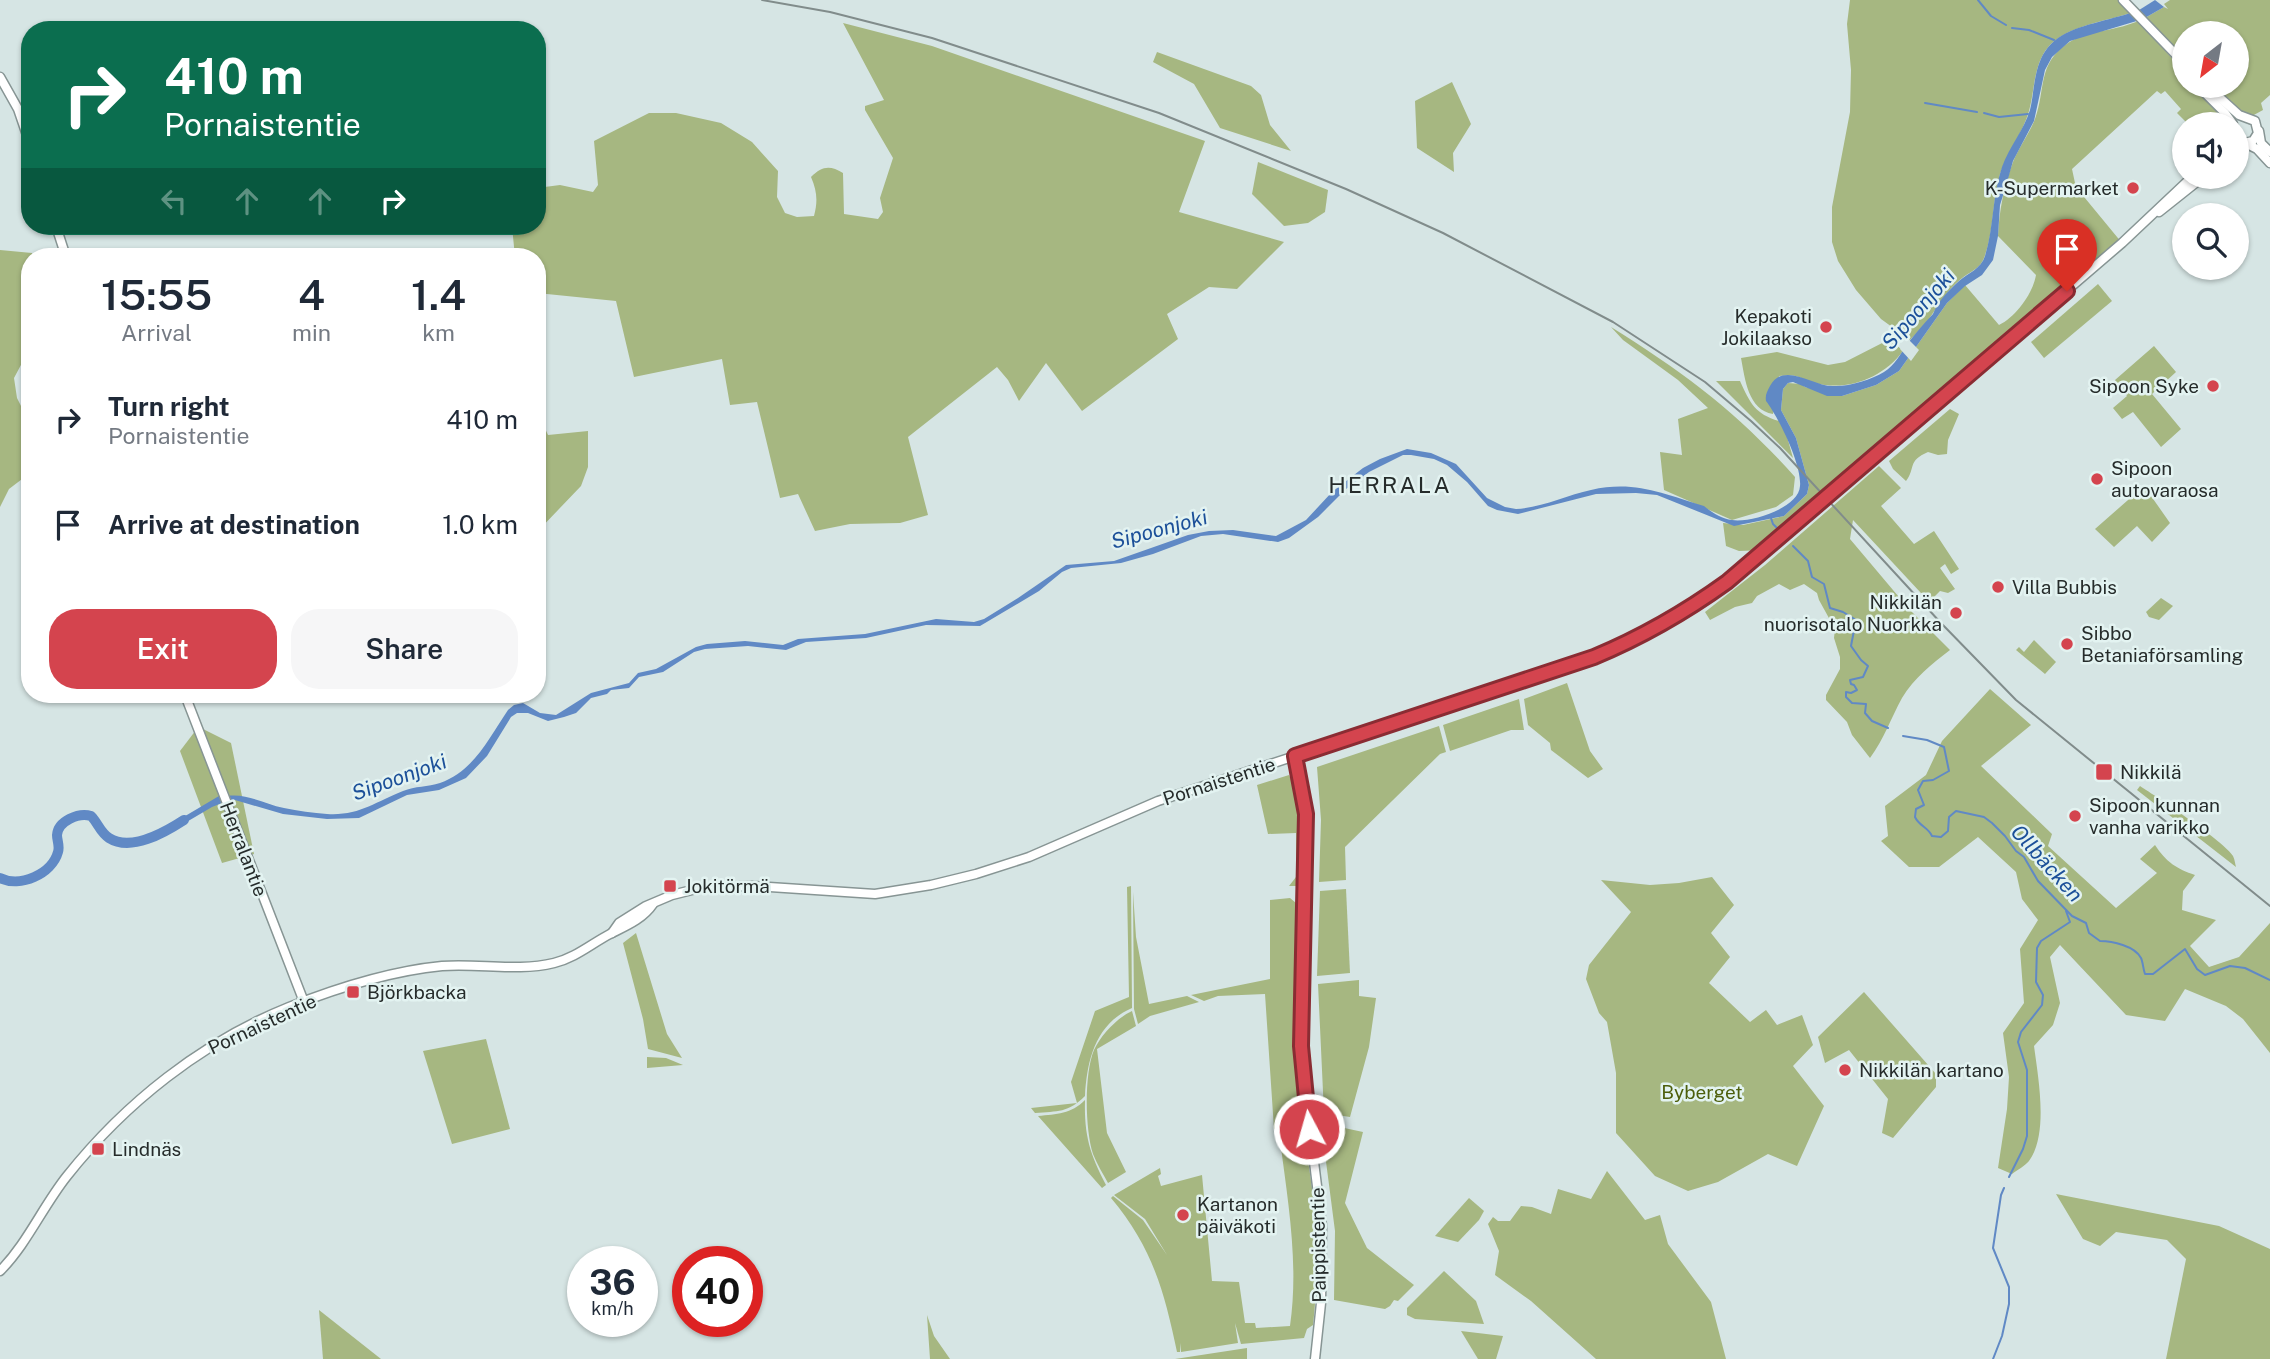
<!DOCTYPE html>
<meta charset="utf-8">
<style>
:root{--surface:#fff;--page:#f6f6f7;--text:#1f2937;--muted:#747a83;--accent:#d4444e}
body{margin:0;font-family:"Public Sans",sans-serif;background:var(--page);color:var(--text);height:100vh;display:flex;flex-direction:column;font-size:26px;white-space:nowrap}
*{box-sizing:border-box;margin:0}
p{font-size:23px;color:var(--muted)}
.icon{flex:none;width:38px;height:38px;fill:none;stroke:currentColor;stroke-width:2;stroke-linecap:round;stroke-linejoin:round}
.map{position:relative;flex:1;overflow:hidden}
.drawer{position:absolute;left:21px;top:248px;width:525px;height:455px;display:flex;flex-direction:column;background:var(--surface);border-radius:28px;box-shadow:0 2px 5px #0004}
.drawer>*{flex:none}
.top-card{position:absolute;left:21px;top:21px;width:525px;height:214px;border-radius:28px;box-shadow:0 2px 5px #0004;background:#0b6e4f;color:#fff;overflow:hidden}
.needle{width:46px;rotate:211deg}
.tools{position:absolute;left:2172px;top:21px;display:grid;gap:14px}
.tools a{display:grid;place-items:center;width:77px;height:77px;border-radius:50%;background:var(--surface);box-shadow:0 2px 5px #0004;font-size:35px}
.speed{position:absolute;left:567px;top:1246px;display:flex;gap:14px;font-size:35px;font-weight:700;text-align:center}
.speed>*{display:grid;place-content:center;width:91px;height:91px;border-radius:50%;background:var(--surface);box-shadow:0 2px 5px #0004;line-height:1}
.speed small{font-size:18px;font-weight:400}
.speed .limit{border:10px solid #d22;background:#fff;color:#111}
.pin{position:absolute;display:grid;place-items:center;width:60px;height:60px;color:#fff;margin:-72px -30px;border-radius:50% 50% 50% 0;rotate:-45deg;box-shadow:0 0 7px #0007}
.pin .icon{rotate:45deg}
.me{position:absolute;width:77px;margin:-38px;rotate:354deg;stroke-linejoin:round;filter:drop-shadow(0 0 5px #0008)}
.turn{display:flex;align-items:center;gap:24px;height:147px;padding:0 28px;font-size:32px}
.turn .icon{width:91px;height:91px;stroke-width:2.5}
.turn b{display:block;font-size:49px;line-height:60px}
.lanes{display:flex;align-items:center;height:66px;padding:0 28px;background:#0003;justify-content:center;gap:35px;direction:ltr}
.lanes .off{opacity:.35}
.eta{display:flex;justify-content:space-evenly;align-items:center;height:119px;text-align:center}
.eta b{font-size:42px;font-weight:600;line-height:49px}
.primary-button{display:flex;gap:14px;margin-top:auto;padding:14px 28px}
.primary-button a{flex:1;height:80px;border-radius:28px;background:var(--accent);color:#fff;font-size:28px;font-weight:600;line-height:80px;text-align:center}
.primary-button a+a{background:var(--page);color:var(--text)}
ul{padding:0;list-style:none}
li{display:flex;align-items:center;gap:21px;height:105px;padding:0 28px}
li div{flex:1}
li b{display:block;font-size:26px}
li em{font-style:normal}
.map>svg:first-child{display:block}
.green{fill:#a6b781}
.water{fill:#6089c5}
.pier{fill:#d6e5e4}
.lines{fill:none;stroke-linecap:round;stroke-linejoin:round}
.stream{stroke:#6089c5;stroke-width:2}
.river{stroke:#6089c5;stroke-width:10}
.tertiary-casing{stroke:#879594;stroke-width:11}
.tertiary{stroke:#fff;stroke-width:8}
.rail{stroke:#818c8b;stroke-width:2}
.route-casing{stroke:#8a2c33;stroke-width:18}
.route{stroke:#d4444e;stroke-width:12}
.poi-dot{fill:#d4444e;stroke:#e3f3f1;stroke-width:2.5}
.labels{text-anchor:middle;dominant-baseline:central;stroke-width:5;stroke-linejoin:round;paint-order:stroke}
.poi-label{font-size:19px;fill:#262c2b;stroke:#e3f3f1;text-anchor:start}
.street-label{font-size:19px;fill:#262c2b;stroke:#e3f3f1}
.park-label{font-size:19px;fill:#4d5f0c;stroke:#e3f3f1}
.water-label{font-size:21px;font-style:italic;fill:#1c5099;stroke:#e3f3f1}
.quarter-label{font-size:23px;letter-spacing:2px;fill:#262c2b;stroke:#e3f3f1}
</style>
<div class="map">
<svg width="2270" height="1359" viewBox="0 0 2270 1359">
<rect width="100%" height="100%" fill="#d6e5e4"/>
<g class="green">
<path d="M1850 0H2122L2133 12C2111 20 2075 25 2057 39 2033 56 2036 85 2029 111 2023 133 2007 152 2000 174 1992 201 1994 232 1984 258 1980 269 1969 272 1961 279 1948 289 1940 303 1931 316 1925 325 1917 332 1910 340L1881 319 1856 290 1838 261 1832 242V207L1850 112 1851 70 1847 24Z"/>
<polygon points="2170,0 2270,0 2270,95 2261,103 2263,110 2252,116 2242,114 2211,86 2236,86 2236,33 2184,33 2184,59 2143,19 2164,7 2168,9 2164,4"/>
<path d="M2140 20 2184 73V86H2195L2226 118 2227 124H2188L2177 113 2181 109 2165 91 2161 94 2157 91 2072 169 2075 183 2080 192 2122 243 1764 550 1739 551 1726 546 1723 523 1743 525 1784 516 1807 494 1809 485 1796 438 1781 410 1783 389 1788 383 1801 384 1805 387 1842 396 1876 385 1899 371 1947 303 1965 285 1999 325C2016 317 2033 293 2036 275L1998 236C1999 211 2004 186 2013 162 2019 147 2029 134 2035 119 2046 89 2037 64 2068 43 2087 30 2119 31 2140 20Z"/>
<path d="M843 23 932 46 1205 141 1179 212 1284 242 1237 289 1209 287 1167 314 1178 339 1082 411 1046 363 1019 401 1008 380 997 367 908 437 928 515 900 523 850 524 815 531 798 494 780 498 757 402 730 405 722 359 634 377 616 301 537 293V257H515L512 226H537V188L560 185 593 192 598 185 594 141 649 113H676L721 123 752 142 778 171 777 197 785 213 797 217 814 216C818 201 817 191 811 177 822 166 830 165 843 173L844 214 878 219 883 212 880 198 893 158 865 110V106L884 100Z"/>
<polygon points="1157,52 1251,86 1261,95 1270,125 1291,151 1220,128 1194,84 1153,62"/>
<polygon points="1452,82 1471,124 1453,153 1454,172 1417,148 1415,101"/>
<polygon points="1258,162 1328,190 1325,212 1308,223 1284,226 1252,194"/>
<polygon points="0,250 32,253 33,257 30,257 30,348 14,378 17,398 30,424 30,473 9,489 0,507"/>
<polygon points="2098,284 2112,301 2044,358 2031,342"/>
<path d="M1611 327C1685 373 1738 413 1795 477L1793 495 1776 507 1732 520 1664 490 1660 452 1682 455 1678 419 1708 408 1678 380 1623 340Z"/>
<path d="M1890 339 1903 351C1884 377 1848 392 1815 383 1797 378 1801 374 1779 376L1773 414C1748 410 1745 379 1741 358L1777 352 1828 365 1845 362Z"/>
<polygon points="2154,346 2176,372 2152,394 2181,429 2161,447 2133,412 2122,419 2113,408 2127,396 2115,380"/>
<path d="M1716 381H1740C1750 403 1755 414 1779 421L1786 433 1793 458Z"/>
<path d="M1950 409 1959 414 1948 440 1947 454 1938 455 1928 452C1907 461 1916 468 1906 481L1893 469 1889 461Z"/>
<polygon points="537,411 548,435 588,431 588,467 581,486 537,532"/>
<path d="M1879 466 1901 488 1881 506 1914 544 1934 531 1959 569 1951 574 1945 564 1940 568 1955 589 1948 593 1940 591 1934 597V607L1853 520 1850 539 1909 609 1950 650C1932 664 1914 678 1902 698 1891 718 1884 739 1870 758L1852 735 1847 722 1826 700V695L1840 669V657L1834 638 1835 629 1819 600 1817 593 1804 584 1790 590 1779 584 1757 596 1752 603 1735 607 1710 620 1705 612 1765 565Z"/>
<polygon points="2144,486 2170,523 2152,542 2137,526 2114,547 2095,529"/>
<polygon points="2161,598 2173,606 2159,620 2149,617 2146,612"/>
<polygon points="2034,640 2056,662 2045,674 2016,650 2019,647 2024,652"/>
<polygon points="1567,683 1590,751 1603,769 1588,778 1551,750 1550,743 1528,725 1524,699"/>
<path d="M1990 689 2031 725 1981 766 2052 834 2048 846 2116 908 2157 873 2140 859 2155 845C2166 862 2177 869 2195 875L2183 891 2182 910 2216 920 2190 946 2209 967 2239 957 2270 923V1053L2243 1019 2226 1006 2185 989 2165 1021 2126 1015 2060 945 2050 957 2060 1003 2053 1025 2034 1046C2038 1077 2049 1134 2029 1161 2025 1166 2017 1170 2012 1174L1998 1168 2007 1109 2009 1077 2003 1033 2024 1003 2020 949 2038 920 2022 899 2016 872 1978 837 1939 867H1909L1881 841 1888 836 1885 806 1926 775 1942 741Z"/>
<polygon points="1519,699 1524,730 1511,730 1450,751 1443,725"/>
<polygon points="1439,726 1446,752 1440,754 1345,847 1346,880 1319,882 1321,820 1317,767"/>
<polygon points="201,728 231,743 254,854 222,863 180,751 196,730"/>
<path d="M1289 775C1306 807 1301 847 1300 883L1296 886H1289L1296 877V833L1268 834 1257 785Z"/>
<path d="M2140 786C2157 797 2225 842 2233 856 2235 860 2235 864 2236 867L2137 790Z"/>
<polygon points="1712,877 1734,905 1711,933 1730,957 1709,983 1750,1022 1766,1010 1777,1025 1802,1015 1813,1045 1793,1066 1824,1106 1797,1166 1768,1154 1718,1182 1688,1191 1655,1176 1616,1133 1616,1073 1607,1022 1599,1013 1586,979 1589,965 1631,912 1601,880 1650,885 1679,883"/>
<path d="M1131 886 1132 1008C1095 1024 1087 1061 1085 1096 1068 1113 1058 1111 1035 1113L1031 1108 1077 1103 1071 1082 1095 1011 1129 997 1127 887Z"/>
<polygon points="1346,889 1350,973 1317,976 1320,891"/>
<polygon points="1133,892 1136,937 1149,1004 1187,996 1199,1002 1150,1016 1138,1024 1134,1009"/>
<polygon points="1290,898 1296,903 1297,931 1295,968 1299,989 1301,1119 1295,1127 1274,1129 1265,994 1218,996 1204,1001 1191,995 1270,979 1270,900"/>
<polygon points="636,933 667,1034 682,1058 648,1049 643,1019 623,943"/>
<polygon points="1359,980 1359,996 1376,998 1369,1047 1350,1117 1324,1113 1318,984"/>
<polygon points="1864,992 1936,1074 1936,1087 1893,1138 1882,1133 1888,1099 1849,1050 1825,1063 1818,1037"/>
<path d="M1132 1011 1136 1026 1097 1049 1107 1133 1126 1172 1108 1183C1103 1174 1097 1164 1093 1154 1085 1129 1084 1074 1094 1050 1101 1035 1117 1018 1132 1011Z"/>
<polygon points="486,1039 510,1129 452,1144 423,1051"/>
<polygon points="647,1057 666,1058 683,1065 647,1068"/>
<path d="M1085 1100C1084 1136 1090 1154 1106 1185L1102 1188 1038 1116C1057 1114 1071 1114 1085 1100Z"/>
<polygon points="1321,1123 1363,1132 1345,1203 1367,1248 1414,1285 1398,1301 1394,1300 1390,1306 1385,1309 1334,1300 1335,1231"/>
<path d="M1280 1140 1305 1145C1317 1206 1320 1264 1313 1325L1307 1329 1304 1338 1241 1344 1235 1323 1238 1343 1181 1352V1343L1180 1352H1177C1164 1290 1152 1247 1111 1198L1113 1196 1143 1220 1167 1255 1145 1219 1114 1195 1160 1168 1161 1174 1158 1176 1161 1186 1202 1175 1212 1281 1239 1282 1245 1323H1255L1256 1328 1290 1326C1299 1264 1288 1202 1280 1140Z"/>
<polygon points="1607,1171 1645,1220 1660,1215 1668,1244 1711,1302 1726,1359 1596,1359 1531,1301 1495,1275 1499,1251 1488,1224 1493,1217 1498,1221 1510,1221 1521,1206 1532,1207 1551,1214 1558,1189 1591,1199"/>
<polygon points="2056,1194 2219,1226 2270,1249 2270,1359 2166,1359 2186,1259 2167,1240 2116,1232 2100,1246 2083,1239"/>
<polygon points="1469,1198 1484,1211 1479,1220 1458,1242 1435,1236"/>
<polygon points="1444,1271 1476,1301 1484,1324 1415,1319 1407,1315 1407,1308"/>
<polygon points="319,1310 381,1359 323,1359"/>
<polygon points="927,1315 934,1336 950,1359 930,1359"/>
<polygon points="1461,1331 1503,1336 1496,1359 1478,1359"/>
<polygon points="1247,1348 1247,1359 1175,1359"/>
</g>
<g class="water">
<polygon points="2155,0 2164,7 2143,19 2136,12"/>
<path d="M2133 12 2140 20 2070 41 2052 57 2045 70 2034 121 2013 161 2006 186 2000 205 1998 236 1993 260 1982 275 1965 286 1947 303 1899 371 1876 385 1842 396H1827L1793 382 1788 383 1783 389 1781 410 1796 438 1809 485 1807 494 1784 516 1734 526 1657 495 1636 493 1596 494 1518 514 1497 510 1488 506 1467 482 1447 465 1434 459 1411 455H1403L1369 472 1346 489 1318 517 1289 538 1278 542 1223 534 1201 536 1153 554 1121 563 1071 568 1062 572 1039 591 980 626 926 625 866 638 806 642 786 650 748 646 705 649 694 652 663 672 639 677 629 688 611 690 607 694 591 698 576 713 564 717 548 721 528 713H517L511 717 487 756 466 778 439 790 407 795 359 818 327 819 283 814 235 800 229 801 227 796C247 793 264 804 284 808 298 811 313 813 327 814 359 816 375 802 403 791 415 786 428 787 440 783 474 771 489 738 508 710L514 705 523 703 540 713 556 715 591 693 629 683 638 673 656 669 696 647 707 644 745 641 783 645 798 639 865 634 936 619 974 622 984 619 1018 598 1066 565 1114 561 1188 535 1209 531 1233 530 1276 536 1306 520 1332 492 1363 468 1380 459 1407 449 1431 453 1456 464 1487 498 1505 507 1516 509C1541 508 1567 495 1591 490 1635 480 1663 494 1704 506 1711 512 1722 519 1732 520 1751 523 1799 508 1800 486 1802 465 1779 418 1766 401 1765 395 1767 392 1770 386 1784 361 1812 386 1833 386 1848 387 1871 380 1884 372 1895 365 1901 353 1908 343 1916 333 1924 323 1933 314 1938 301 1949 290 1959 281 1968 273 1981 269 1985 256 1994 227 1992 196 2002 167 2009 147 2024 130 2030 110 2036 84 2033 56 2058 38 2076 25 2111 20 2133 12Z"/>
<polygon points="219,796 222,803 212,807 173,830 170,825"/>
</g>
<polygon class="pier" points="1907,338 1919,350 1911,361 1900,349"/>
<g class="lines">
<g class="stream">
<polyline points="1978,0 1991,16 2006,25"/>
<polyline points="2012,28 2029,30 2054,40"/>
<polyline points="1925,103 1977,112"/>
<polyline points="1984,113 1999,117 2028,114"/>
<polyline points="1771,518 1773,524 1780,531"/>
<polyline points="1793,546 1808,561 1812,577 1824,584 1830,608 1843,612 1856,620 1851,646 1861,660 1868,666 1863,677 1850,680 1851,684 1854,685 1857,690 1851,693 1846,692 1846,697 1852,703 1866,704 1865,713 1872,721 1888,728"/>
<path d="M1903 736 1927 740 1944 747 1949 771 1933 780 1923 781 1918 790 1924 805 1916 809 1915 817C1919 826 1928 827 1932 836L1941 837 1948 831 1949 817 1956 811 1984 817 1992 823 2005 836 2016 851 2024 857 2038 881 2072 916 2086 923 2089 933 2100 941C2112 941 2135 946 2141 958 2143 962 2143 969 2145 974H2153L2185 949 2197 969 2205 975 2230 966 2245 968 2270 980"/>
<polyline points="2009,1177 2023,1149 2027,1136 2027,1070 2018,1042 2021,1032 2042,1005 2043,995 2036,982 2037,948 2041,941 2070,922 2066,911"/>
<polyline points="1993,1359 2002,1336 2009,1304 2009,1287 1993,1248 2001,1195 2004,1188"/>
</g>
<path class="river" d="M0 878C20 888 52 874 58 852 60 846 57 841 57 835 58 821 79 812 91 816 98 823 100 832 109 838 131 852 164 833 184 820"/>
<g class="tertiary-casing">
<g id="tertiary">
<polyline points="2123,0 2184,63"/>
<polyline points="0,77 18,109 30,144"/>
<polyline points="2198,86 2225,113 2233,124"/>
<polyline points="2207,86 2239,115 2255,121 2258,133 2253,141 2244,143 2236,139"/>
<polyline points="2259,131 2261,143 2270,152"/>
<polyline points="2245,143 2257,149 2270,163"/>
<polyline points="2159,212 2203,177"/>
<polyline points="56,226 66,257"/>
<polyline points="185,695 304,1002"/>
<polyline points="1295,756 1306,814 1303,1074 1322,1226 1321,1303 1315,1359"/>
<path d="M612 933 619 923 646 906 672 895 704 887 753 886 875 894 931 885 976 874 1029 857 1158 801 1575 664C1631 645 1679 617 1727 582L2122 243 2192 177"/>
<path d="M0 1271C27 1244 43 1206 67 1176 125 1103 202 1042 289 1007 337 988 390 971 442 966 479 963 517 972 554 963 575 958 591 944 610 934 626 926 643 919 653 904"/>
</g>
</g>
<use href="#tertiary" class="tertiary"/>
<polyline class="rail" points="762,0 830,12 932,38 1159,113 1346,189 1443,233 1613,322 1705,382 1751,421 1780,448 1940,622 2016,700 2270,906"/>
</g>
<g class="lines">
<g class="route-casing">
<path id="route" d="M1309 1129 1301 1046 1306 814 1295 756 1594 657C1642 637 1684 613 1727 582L2067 291"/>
</g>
<use href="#route" class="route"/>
</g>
<g class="poi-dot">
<circle cx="2133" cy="188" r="7"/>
<circle cx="1826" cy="327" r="7"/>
<circle cx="2213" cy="386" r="7"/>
<circle cx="2097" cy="479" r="7"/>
<circle cx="1998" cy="587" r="7"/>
<circle cx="1956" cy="613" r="7"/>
<circle cx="2067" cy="644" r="7"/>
<rect x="2095" y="763" width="18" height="18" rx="3.5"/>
<circle cx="2075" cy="816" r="7"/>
<rect x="663" y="879" width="14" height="14" rx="3.5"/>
<rect x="346" y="985" width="14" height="14" rx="3.5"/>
<circle cx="1845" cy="1070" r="7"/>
<rect x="91" y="1142" width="14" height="14" rx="3.5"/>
<circle cx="1183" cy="1215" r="7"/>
</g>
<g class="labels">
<g class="poi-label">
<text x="2119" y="188" text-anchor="end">K-Supermarket</text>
<text x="1812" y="316" text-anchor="end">Kepakoti<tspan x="1812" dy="22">Jokilaakso</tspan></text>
<text x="2199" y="386" text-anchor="end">Sipoon Syke</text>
<text x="2111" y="468">Sipoon<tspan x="2111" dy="22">autovaraosa</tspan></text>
<text x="2012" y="587">Villa Bubbis</text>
<text x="1942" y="602" text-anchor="end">Nikkilän<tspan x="1942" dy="22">nuorisotalo Nuorkka</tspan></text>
<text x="2081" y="633">Sibbo<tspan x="2081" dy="22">Betaniaförsamling</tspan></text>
<text x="2120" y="772">Nikkilä</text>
<text x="2089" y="805">Sipoon kunnan<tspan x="2089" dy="22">vanha varikko</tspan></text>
<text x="684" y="886">Jokitörmä</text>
<text x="367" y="992">Björkbacka</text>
<text x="1859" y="1070">Nikkilän kartano</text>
<text x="112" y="1149">Lindnäs</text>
<text x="1197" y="1204">Kartanon<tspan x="1197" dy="22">päiväkoti</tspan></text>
</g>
<g class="street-label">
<text transform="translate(1219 781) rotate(-18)">Pornaistentie</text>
<text transform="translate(244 849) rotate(69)">Herralantie</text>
<text transform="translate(262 1024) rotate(-25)">Pornaistentie</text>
<text transform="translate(1318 1245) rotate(-91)">Paippistentie</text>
</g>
<g class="park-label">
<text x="1702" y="1092">Byberget</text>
</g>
<g class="water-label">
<text transform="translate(1918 309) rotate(-49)">Sipoonjoki</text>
<text transform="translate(1159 529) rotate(-15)">Sipoonjoki</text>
<text transform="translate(399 777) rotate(-20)">Sipoonjoki</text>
<text transform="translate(2047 863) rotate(48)">Ollbäcken</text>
</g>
<g class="quarter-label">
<text x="1390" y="484">HERRALA</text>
</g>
</g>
</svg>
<div class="tools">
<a><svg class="needle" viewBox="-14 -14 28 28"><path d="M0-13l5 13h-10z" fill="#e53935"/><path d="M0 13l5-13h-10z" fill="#747a83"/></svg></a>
<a><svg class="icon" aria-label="sound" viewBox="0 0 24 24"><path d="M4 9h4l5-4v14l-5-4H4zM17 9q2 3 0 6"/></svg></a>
<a><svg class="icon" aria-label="search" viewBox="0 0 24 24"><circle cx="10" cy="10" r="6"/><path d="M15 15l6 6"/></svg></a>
</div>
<div class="speed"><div>36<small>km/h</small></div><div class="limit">40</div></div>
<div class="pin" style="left:2067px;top:291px;background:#d93025"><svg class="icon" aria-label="arrive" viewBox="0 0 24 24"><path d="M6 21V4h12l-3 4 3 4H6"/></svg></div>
<svg class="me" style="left:1309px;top:1129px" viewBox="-20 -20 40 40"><circle r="17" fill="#d4444e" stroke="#fff" stroke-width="3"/><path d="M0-11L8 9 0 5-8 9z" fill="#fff"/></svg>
<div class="top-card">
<div class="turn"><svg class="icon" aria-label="right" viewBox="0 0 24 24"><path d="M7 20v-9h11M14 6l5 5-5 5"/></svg><div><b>410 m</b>Pornaistentie</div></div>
<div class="lanes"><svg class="icon off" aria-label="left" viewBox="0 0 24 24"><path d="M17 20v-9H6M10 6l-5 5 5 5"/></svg><svg class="icon off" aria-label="ahead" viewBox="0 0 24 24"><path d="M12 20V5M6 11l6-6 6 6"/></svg><svg class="icon off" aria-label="ahead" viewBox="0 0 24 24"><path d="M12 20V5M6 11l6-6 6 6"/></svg><svg class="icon" aria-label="right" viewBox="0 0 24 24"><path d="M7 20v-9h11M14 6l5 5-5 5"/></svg></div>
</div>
<section class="drawer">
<div class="eta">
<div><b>15:55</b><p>Arrival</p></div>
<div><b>4</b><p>min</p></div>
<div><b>1.4</b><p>km</p></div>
</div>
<ul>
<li><svg class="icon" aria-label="right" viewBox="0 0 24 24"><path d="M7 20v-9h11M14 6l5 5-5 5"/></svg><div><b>Turn right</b><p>Pornaistentie</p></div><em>410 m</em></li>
<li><svg class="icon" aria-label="arrive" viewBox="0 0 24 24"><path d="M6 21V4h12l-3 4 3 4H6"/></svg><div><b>Arrive at destination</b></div><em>1.0 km</em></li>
</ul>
<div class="primary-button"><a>Exit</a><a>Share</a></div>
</section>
</div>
